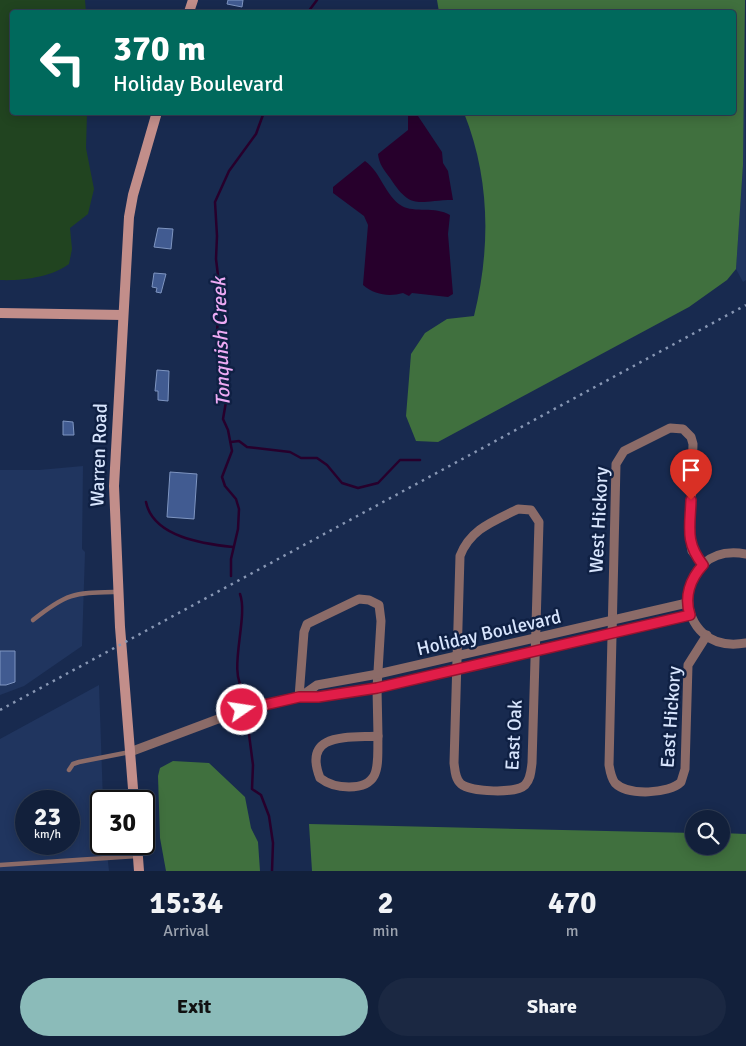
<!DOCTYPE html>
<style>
:root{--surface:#12203b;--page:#1b2842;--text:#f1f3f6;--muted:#9ca3af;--line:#313e55;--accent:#8bbbb9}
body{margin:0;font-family:Signika,sans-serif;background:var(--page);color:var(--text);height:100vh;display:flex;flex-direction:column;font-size:19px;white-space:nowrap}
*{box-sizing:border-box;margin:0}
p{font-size:16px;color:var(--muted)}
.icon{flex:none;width:28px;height:28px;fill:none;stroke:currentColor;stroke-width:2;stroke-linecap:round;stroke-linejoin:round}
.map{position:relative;height:871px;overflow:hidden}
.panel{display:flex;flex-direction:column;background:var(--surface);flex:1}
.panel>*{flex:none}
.top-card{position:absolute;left:10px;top:10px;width:726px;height:105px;border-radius:5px;box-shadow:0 2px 12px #0003,0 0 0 1px var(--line);background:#00695c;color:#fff;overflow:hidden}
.fabs{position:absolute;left:685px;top:810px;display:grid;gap:10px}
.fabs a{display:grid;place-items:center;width:45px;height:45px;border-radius:50%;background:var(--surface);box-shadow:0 2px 12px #0003,0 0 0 1px var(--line);font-size:25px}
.speed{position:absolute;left:15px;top:790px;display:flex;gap:10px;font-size:25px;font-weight:700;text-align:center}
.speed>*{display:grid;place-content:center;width:65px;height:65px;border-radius:50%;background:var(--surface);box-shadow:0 2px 12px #0003,0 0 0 1px var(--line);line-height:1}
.speed small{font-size:12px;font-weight:400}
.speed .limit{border:2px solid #111;border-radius:8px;background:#fff;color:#111}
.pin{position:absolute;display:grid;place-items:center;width:42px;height:42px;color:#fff;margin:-51px -21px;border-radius:50% 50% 50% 0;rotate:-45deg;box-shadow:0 0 5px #0007}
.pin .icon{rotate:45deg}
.me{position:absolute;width:55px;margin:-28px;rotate:77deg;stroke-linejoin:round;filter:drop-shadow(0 0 4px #0008)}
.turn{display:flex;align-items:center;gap:18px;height:105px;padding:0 20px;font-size:22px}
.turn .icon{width:65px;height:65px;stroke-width:2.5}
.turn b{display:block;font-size:35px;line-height:42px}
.eta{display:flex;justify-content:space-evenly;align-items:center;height:85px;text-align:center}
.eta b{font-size:30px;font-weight:700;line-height:35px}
.primary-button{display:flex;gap:10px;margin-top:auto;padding:10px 20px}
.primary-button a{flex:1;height:58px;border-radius:30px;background:var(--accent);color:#111;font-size:20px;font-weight:700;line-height:58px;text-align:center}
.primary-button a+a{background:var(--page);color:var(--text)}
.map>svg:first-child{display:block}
.built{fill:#20355f;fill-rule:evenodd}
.green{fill:#214420}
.forest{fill:#40703e}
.water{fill:#27002c}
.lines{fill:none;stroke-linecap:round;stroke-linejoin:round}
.stream{stroke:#27002c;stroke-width:2.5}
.building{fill:#415b91;stroke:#7e95c1}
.lane{stroke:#8b6b68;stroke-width:4.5}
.street{stroke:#8b6b68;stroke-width:9}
.secondary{stroke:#c28e8a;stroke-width:10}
.rail{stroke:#8897b4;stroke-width:2.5;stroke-dasharray:2.5 5;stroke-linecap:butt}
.route-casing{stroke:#92132f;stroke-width:12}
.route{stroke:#e11d48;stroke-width:9}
.labels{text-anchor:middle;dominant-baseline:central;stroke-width:5;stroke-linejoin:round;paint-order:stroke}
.street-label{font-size:19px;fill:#d8e5fd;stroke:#0f2043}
.water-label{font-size:20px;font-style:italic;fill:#edaaf4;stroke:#0f2043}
</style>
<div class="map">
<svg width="746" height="871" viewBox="0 0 746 871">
<rect width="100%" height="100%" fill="#182a4f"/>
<g class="built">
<polygon points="745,0 746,280 743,282 736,269 743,165"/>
<polygon points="83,466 82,549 85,552 82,646 24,686 0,695 0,470 39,470"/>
<path d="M99 685 103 801H101V844H106L109 871H0V739ZM26 801H69V844H26Z"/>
</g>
<path class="green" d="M0 0H85L86 12H12V112L87 113 86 148 94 189 88 214 70 228 72 249 69 264C52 277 22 281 0 280Z"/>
<g class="forest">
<path d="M437 0H745L743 165 736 269 727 280 689 307 438 442 416 441 406 416 411 354 425 333 447 319 474 316C491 247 490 178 464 113L734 112V12H439Z"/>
<polygon points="173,761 209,763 245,797 251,828 258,842 260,871 166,871 160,838 158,776 160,768"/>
<polygon points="309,824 694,833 694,846 721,846 721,833 746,834 746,871 312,871"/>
</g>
<g class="water">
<path d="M408 113H416L442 152 443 163 448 171 453 200C418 200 412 212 390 178 384 170 379 164 378 154L408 130Z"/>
<path d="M365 161C381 172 385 196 402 206 414 213 435 206 450 215L448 234 453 294 448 297 412 293 409 296 403 293C389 297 375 295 363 285L368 225 364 216 333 193V187Z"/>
</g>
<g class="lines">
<g class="stream">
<polyline points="308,12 317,0"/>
<polyline points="231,442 239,441 247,447 290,452 301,458 317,458 327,465 342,483 358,488 378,483 400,460 420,460"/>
<path d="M146 502C153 537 204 544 233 547"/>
<polyline points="231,576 231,559 238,529 239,509 236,499 225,486 222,477 232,451 228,430 223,419 227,396 217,332 220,292 216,259 217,236 215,202 229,171 256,134 264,112"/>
<path d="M240 594C249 618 226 675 245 691"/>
<polyline points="247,719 253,765 252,789 261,795 269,816 273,843 272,871"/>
</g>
</g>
<g class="building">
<polygon points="228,0 243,0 242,7 227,4"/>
<polygon points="158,228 173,229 171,249 154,247"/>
<polygon points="154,273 166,274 161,293 156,292 157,288 152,287"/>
<polygon points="157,370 169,371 168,401 158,400 158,391 155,391"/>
<polygon points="63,421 73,422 74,435 63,435"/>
<polygon points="170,472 197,474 194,519 167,517"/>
<polygon points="0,651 15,651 15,682 6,685 0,685"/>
</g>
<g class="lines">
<g class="lane">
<path d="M33 620C68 592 74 593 118 592"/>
<polyline points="69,770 73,764 79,762 130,752"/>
<polyline points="0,865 137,856"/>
</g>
<g class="street">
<path d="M518 509 531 510 539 522 532 763C531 770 531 779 525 785 516 794 471 792 461 784 455 779 455 770 454 763L460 556C470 529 494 521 518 509Z"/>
<path d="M746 554C670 540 669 657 746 643"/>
<path d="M703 565 692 551 690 538 693 444 691 437 683 429 670 428 624 451 616 464 609 765C610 771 611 778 615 783 628 796 669 794 681 782L685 769 688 665 707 635"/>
<polyline points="299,697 304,632 307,624 359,599 369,600 379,605 381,621 377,688 378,736"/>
<polyline points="300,697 317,685 378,674 687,603"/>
<path d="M378 736C377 762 383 787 349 787 338 787 329 785 320 778 302 732 348 738 378 736Z"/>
<polyline points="130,752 242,710 299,697 318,697 377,688 690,615"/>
</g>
<g class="secondary">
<polyline points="189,12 193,0"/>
<polyline points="0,313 123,315"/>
<polyline points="134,801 120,627 114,486 129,217 133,195 157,112"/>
<polyline points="137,844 139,871"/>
</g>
<polyline class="rail" points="0,710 746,305"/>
</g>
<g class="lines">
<g class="route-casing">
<path id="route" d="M242 710 299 697H318L377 688 690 615C684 597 690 579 703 565 685 542 690 528 691 500"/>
</g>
<use href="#route" class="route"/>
</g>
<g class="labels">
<g class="street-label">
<text transform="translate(99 455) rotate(-88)">Warren Road</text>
<text transform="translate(599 520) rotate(-87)">West Hickory</text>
<text transform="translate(489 633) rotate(-13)">Holiday Boulevard</text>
<text transform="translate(671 717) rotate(-86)">East Hickory</text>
<text transform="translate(514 735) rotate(-87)">East Oak</text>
</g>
<g class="water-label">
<text transform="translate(221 342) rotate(-92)">Tonquish Creek</text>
</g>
</g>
</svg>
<div class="fabs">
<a><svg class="icon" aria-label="search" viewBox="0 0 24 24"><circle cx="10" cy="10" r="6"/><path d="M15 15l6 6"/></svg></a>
</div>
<div class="speed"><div>23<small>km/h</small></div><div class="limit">30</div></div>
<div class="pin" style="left:691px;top:500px;background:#d93025"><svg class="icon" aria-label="arrive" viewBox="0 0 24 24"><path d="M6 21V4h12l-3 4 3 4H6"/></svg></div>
<svg class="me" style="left:242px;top:710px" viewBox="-20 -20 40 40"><circle r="17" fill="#e11d48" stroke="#fff" stroke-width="3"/><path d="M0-11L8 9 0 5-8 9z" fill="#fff"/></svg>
<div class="top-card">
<div class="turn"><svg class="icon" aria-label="left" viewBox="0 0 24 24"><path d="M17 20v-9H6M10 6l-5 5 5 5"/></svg><div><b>370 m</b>Holiday Boulevard</div></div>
</div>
</div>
<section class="panel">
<div class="eta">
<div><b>15:34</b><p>Arrival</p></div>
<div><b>2</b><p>min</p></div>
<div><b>470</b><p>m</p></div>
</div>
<div class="primary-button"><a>Exit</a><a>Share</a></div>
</section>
